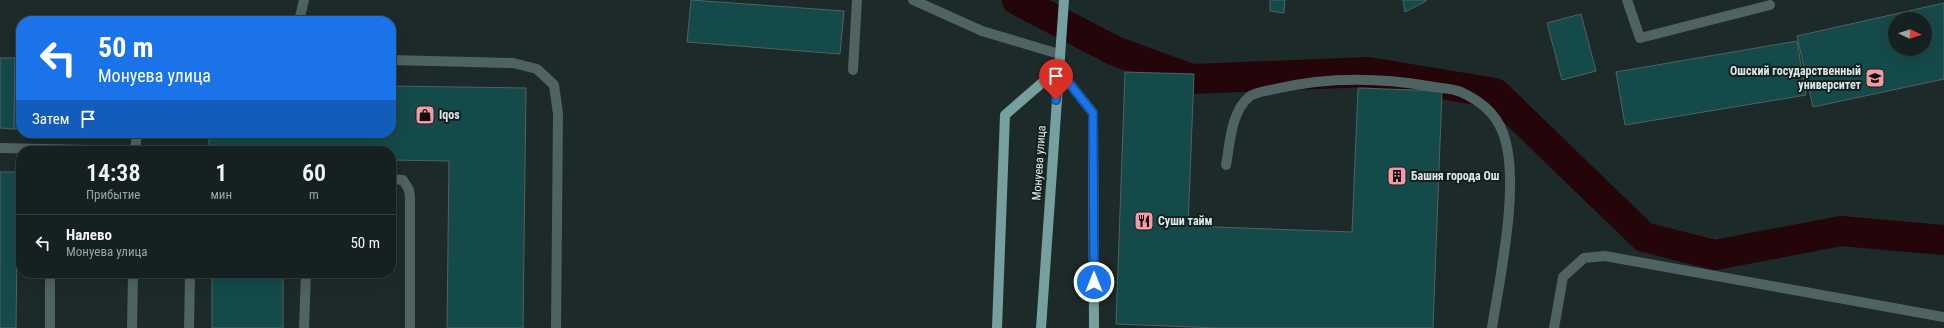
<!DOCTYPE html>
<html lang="ru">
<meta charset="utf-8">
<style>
:root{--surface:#152020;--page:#1e2829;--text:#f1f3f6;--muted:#9da3a5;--line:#343e3e}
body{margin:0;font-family:"Roboto Condensed",sans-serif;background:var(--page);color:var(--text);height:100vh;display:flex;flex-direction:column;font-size:15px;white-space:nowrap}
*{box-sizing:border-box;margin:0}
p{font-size:13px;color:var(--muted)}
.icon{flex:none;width:22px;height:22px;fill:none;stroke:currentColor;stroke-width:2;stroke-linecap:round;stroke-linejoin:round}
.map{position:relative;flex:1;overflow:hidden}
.drawer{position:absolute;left:16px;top:146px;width:380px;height:132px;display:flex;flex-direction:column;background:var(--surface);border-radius:16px;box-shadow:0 4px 16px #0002,0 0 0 1px var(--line)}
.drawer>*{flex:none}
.banner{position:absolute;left:16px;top:16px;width:380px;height:122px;border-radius:16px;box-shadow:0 4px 16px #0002,0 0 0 1px var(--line);background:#1a73e8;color:#fff;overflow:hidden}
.needle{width:26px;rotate:94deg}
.fabs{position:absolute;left:1888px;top:12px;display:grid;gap:8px}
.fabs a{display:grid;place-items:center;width:44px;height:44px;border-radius:50%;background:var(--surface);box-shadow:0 4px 16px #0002,0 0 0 1px var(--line);font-size:20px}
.pin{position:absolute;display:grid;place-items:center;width:34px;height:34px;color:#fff;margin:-41px -17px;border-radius:50% 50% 50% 0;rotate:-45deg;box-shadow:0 0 4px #0007}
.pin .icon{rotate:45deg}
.me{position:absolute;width:44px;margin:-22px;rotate:0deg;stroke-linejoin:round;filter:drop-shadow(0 0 3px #0008)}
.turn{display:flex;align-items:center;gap:14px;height:84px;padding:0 16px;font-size:18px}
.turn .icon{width:52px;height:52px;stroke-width:2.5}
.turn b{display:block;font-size:28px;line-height:34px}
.then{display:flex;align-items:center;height:38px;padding:0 16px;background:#0003;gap:8px;font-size:15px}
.eta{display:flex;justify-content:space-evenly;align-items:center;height:68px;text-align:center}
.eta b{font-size:24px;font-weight:600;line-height:28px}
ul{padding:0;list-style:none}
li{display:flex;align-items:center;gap:12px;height:56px;padding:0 16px;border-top:1px solid var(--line)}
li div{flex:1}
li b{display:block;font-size:15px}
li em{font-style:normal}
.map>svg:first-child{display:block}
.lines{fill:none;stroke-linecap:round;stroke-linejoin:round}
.canal{stroke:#24050a;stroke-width:30}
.building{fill:#154a4a;stroke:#526161;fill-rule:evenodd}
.minor{stroke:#4f6363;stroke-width:10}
.major{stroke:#75a09f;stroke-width:10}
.route-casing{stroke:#114b97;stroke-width:10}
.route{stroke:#1a73e8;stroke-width:7}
.labels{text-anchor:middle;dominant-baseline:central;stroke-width:4;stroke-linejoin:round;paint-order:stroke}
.poi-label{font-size:12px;font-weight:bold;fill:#dfe8e8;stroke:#122020;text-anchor:start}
.street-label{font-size:12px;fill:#dfe8e8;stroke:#122020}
</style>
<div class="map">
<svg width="1944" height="328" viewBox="0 0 1944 328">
<rect width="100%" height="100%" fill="#1c2a2a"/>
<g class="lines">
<polyline class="canal" points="1017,0 1115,51 1192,79 1368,72 1495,93 1644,237 1715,255 1841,231 1944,240"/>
</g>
<g class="building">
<polygon points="691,0 844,11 840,54 687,42"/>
<polygon points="1270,0 1285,0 1284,13 1270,11"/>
<polygon points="1403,0 1426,0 1426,1 1405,12"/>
<path d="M1944 3V79L1813 107 1797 36ZM1895 19H1925V49H1895Z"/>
<polygon points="1581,14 1596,71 1562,80 1547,23"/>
<polygon points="1797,41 1806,95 1625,125 1616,72"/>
<polygon points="0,58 15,58 14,129 0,128"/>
<polygon points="15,58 21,58 21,129 14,129"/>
<polygon points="1125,72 1194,74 1188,226 1352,232 1358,88 1442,91 1433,328 1218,328 1116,324"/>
<polygon points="391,86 526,88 523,328 447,328 449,161 391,160 391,151 209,151 209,133 391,133"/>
<polygon points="0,172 18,172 16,328 0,328"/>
<rect x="212" y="273" width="71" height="55"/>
</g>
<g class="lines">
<g class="minor">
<polyline points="913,0 982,31 1059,54"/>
<polyline points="1627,0 1640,38 1770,5"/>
<polyline points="299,21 304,0"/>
<polyline points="391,60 513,63 537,69 554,85 558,114 556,328"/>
<polyline points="853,70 857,0"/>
<polyline points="0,148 133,151"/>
<polyline points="135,151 137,133"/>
<path d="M1226 165C1230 143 1231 112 1249 97 1255 92 1267 91 1275 89 1326 77 1376 77 1428 86 1438 88 1451 88 1461 92 1480 101 1495 112 1503 133 1521 181 1500 276 1492 328"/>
<polyline points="391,179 403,180 409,190 410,198 410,328"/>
<polyline points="50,273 50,328"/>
<polyline points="132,328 133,273"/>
<polyline points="189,328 190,273"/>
<polyline points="304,328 306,273"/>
<polyline points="1554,328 1563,277 1584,258 1605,256 1944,317"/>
</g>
<g class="major">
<polyline points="1058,69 1093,113 1094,328"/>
<polyline points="997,328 1005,115 1058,69"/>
<polyline points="1041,328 1064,0"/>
</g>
</g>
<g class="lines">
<g class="route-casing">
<polyline id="route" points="1056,100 1058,69 1093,113 1094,282"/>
</g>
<use href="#route" class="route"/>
</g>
<defs>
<g id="university-square" transform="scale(1)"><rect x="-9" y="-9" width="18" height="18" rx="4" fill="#f49aa5" stroke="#122020"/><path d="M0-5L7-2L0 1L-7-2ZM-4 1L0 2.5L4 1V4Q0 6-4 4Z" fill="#111"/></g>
<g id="shop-square" transform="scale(1)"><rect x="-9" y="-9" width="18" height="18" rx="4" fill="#f49aa5" stroke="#122020"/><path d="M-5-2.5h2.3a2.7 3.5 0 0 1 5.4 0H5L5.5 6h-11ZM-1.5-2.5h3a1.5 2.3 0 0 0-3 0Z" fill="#111"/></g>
<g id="building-square" transform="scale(1)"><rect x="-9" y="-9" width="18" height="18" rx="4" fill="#f49aa5" stroke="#122020"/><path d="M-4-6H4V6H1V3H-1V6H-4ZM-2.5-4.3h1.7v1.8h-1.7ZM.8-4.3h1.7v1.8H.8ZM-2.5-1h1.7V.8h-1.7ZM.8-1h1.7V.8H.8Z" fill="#111"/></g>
<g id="restaurant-square" transform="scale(1)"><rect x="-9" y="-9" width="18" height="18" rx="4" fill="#f49aa5" stroke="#122020"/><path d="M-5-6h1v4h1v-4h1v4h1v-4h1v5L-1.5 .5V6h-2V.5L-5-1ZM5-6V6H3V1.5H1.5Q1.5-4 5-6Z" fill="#111"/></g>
</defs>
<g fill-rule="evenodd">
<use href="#university-square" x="1875" y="78"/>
<use href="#shop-square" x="425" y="115"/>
<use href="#building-square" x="1397" y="176"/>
<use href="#restaurant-square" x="1144" y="221"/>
</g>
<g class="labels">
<g class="poi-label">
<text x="1861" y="71" text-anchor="end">Ошский государственный<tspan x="1861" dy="14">университет</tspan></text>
<text x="439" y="115">Iqos</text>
<text x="1411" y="176">Башня города Ош</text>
<text x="1158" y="221">Суши тайм</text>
</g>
<g class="street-label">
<text transform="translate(1039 163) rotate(-86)">Монуева улица</text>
</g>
</g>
</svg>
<div class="fabs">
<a><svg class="needle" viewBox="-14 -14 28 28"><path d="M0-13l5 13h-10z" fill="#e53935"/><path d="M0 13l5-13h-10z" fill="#9da3a5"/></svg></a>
</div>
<div class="pin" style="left:1056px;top:100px;background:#d93025"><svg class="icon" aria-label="arrive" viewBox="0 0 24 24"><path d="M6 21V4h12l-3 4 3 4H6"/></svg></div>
<svg class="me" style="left:1094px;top:282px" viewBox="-20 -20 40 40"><circle r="17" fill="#1a73e8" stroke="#fff" stroke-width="3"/><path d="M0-11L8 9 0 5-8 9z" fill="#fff"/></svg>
<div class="banner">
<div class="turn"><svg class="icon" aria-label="left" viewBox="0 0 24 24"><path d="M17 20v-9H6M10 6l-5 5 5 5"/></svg><div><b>50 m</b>Монуева улица</div></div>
<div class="then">Затем<svg class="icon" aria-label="arrive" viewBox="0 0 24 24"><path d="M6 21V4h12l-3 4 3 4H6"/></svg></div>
</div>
<section class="drawer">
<div class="eta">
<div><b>14:38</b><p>Прибытие</p></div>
<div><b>1</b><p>мин</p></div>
<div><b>60</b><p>m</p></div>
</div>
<ul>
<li><svg class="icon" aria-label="left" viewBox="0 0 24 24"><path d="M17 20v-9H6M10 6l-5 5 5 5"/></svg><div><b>Налево</b><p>Монуева улица</p></div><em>50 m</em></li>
</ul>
</section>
</div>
